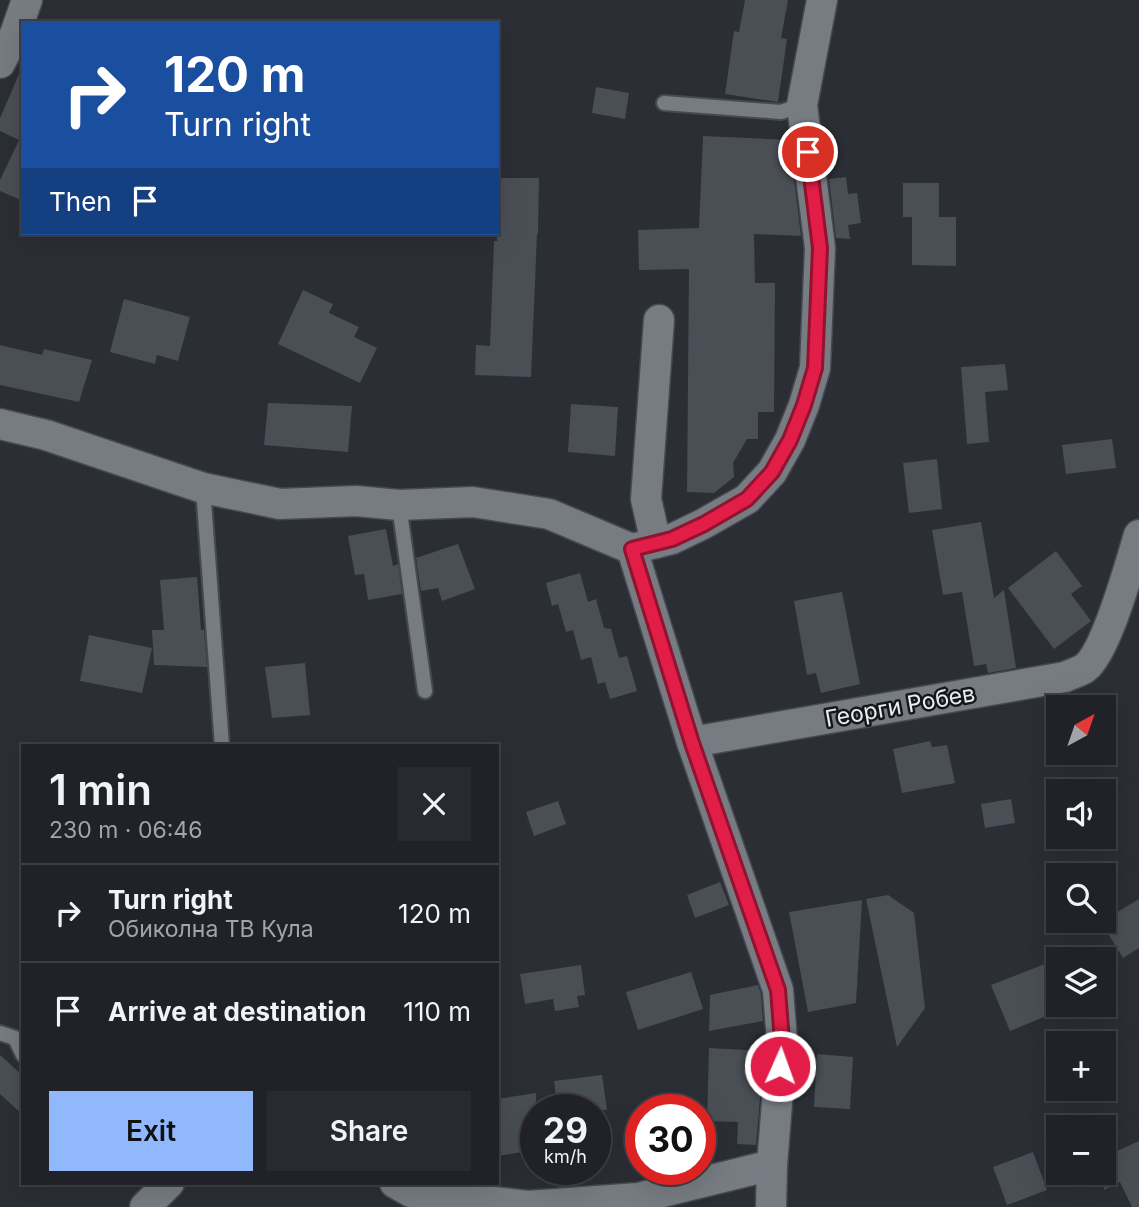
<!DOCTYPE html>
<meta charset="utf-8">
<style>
:root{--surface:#202228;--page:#282a30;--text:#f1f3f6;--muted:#a2a4a8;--line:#3d3f45;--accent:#91b8fd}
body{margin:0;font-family:Inter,sans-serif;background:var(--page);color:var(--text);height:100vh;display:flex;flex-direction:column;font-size:26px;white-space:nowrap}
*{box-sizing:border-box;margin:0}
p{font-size:23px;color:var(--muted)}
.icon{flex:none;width:38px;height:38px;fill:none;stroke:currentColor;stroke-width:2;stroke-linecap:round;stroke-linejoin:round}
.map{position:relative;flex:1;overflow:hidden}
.details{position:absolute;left:21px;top:744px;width:478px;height:441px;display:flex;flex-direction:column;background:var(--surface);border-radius:0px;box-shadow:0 7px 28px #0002,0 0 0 2px var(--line)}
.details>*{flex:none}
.banner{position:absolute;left:21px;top:21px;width:478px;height:214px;border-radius:0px;box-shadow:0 7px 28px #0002,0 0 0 2px var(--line);background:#1a4fa0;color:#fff;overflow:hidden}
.needle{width:46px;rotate:40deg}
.fabs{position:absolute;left:1046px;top:695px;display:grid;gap:14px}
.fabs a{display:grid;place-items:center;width:70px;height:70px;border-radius:0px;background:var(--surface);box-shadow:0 7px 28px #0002,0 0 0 2px var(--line);font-size:35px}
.speed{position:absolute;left:520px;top:1094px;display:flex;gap:14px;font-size:35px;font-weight:700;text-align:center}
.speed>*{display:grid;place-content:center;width:91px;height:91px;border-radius:50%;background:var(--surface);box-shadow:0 7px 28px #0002,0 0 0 2px var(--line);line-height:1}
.speed small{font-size:18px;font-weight:400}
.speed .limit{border:10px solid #d22;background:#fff;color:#111}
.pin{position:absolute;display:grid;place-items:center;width:60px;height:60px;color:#fff;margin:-30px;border:4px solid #fff;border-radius:50%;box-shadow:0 2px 7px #0007}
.me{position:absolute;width:77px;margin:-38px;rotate:2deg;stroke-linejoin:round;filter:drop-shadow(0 0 5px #0008)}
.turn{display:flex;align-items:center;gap:24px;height:147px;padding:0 28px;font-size:32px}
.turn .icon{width:91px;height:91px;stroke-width:2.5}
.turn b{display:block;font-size:49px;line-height:60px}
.then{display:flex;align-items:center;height:66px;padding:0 28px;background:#0003;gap:14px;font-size:26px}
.round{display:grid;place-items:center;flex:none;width:74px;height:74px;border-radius:0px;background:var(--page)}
.overview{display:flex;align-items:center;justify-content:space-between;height:119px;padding:0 28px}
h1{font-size:42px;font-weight:600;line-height:52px}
.cta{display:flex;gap:14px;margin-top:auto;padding:14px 28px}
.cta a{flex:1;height:80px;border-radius:0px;background:var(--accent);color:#111;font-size:28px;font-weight:600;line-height:80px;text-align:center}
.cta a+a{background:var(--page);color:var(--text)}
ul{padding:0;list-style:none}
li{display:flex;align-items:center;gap:21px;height:98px;padding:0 28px;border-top:2px solid var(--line)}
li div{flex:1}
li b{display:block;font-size:26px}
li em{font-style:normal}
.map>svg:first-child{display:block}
.building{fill:#4a4e55}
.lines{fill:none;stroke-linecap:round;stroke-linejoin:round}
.service-casing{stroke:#464a50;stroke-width:18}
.minor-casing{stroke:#464a50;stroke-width:33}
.service{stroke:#777c83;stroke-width:14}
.minor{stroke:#777c83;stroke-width:30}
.route-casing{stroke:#92132f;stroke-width:18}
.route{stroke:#e11d48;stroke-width:12}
.labels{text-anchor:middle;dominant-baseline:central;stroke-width:5;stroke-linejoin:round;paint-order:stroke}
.street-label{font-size:23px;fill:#e9ecf0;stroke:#15171a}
</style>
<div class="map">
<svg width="1139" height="1207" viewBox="0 0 1139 1207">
<rect width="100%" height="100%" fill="#2b2e35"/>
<g class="building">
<polygon points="745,0 788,0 781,38 787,39 778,102 725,94 734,31 739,32"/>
<polygon points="23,65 23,201 0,191 0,180 19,140 0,131 0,118"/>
<polygon points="596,87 629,93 625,119 592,113"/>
<polygon points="703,136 789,140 801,236 754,234 755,283 775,283 774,412 758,412 758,439 747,439 733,463 734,477 714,493 687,492 689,269 639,270 638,230 699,228"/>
<polygon points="846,177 848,194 857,193 861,223 848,225 850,239 836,238 829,179"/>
<polygon points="497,178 539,178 538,234 537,234 531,377 475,375 476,345 490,346 494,241 497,241"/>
<polygon points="903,183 939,183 939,217 956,217 956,266 912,265 912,217 903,217"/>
<polygon points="303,290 333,304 329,313 359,327 354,337 377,348 360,383 278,344"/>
<polygon points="124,299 190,317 178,361 157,355 155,364 110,352"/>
<polygon points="0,345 42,355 44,349 92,360 79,402 0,385"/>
<polygon points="1005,364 1008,390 985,392 989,442 967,444 961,367"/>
<polygon points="268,403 352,406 348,452 264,445"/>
<polygon points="571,404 618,407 615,456 568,452"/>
<polygon points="1112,439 1116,468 1066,474 1062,445"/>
<polygon points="937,459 942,509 909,513 903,463"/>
<polygon points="981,522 994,598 1004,590 1016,668 988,673 986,664 974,666 962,592 943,595 932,530"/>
<polygon points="386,529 393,566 398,564 402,594 368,600 364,574 355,575 348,536"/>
<polygon points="458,544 475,589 442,601 438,588 421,591 416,558"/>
<polygon points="1056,551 1082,586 1071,594 1091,621 1054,649 1008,588"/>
<polygon points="580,573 588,602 596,599 604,628 611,629 619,658 627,656 637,691 610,699 605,682 598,684 591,657 581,660 573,630 566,632 558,604 552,606 546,583"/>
<polygon points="197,577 201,630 204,630 207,667 154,665 152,630 164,630 160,580"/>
<polygon points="842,592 860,684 821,693 816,673 807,675 794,601"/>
<polygon points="89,635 152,648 142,693 80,681"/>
<polygon points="305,663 310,715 272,718 265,667"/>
<polygon points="930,741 932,747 947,745 955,783 902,793 893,749"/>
<polygon points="1011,799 1015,823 985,828 981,804"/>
<polygon points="558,801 566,824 534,836 526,812"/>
<polygon points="720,882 729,905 695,918 687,895"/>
<polygon points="888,895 914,913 925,1008 897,1047 866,899"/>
<polygon points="1139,899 1139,948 1123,958 1101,922"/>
<polygon points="862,900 856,1003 808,1012 789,912"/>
<polygon points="1045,964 1059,998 1059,1004 1061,1004 1063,1009 1010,1031 991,985"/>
<polygon points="581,965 585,995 577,996 579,1007 555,1011 553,999 525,1004 520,974"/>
<polygon points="691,972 703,1009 638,1030 626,992"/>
<polygon points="758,985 761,994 763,1021 709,1031 710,995"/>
<polygon points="709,1048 764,1051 756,1145 737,1144 738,1122 707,1121"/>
<polygon points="817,1054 853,1057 850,1109 814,1107"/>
<polygon points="0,1055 23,1076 23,1115 0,1094"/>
<polygon points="602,1075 607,1110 558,1110 554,1081"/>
<polygon points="536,1093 536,1150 497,1156 497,1099"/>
<polygon points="1139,1141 1139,1207 1132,1207 1120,1182 1104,1190 1104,1157"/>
<polygon points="1033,1152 1047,1190 1007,1205 993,1167"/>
</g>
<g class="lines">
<g class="service-casing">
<g id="service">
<polyline points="664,103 781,112 802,105"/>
<polyline points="203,488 222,746"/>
<polyline points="399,505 425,691"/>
<polyline points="0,1033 15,1038 23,1055"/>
</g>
</g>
<g class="minor-casing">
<g id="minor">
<polyline points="0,63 15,34 27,0"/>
<polyline points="0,424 46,435 203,488 280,504 356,501 399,505 473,502 549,514 632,549"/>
<polyline points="656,543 646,499 659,320"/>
<path d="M692 742 1065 677C1071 674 1079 672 1085 668 1107 651 1130 564 1139 535"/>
<polyline points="395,1183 411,1192 528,1206 638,1198 772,1165"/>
<polyline points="145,1207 169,1183"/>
<polyline points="771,1207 772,1165 782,1041 778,990 692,742 632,549 672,539 703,524 747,499 772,472 790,440 804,405 815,368 820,248 802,105 822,0"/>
</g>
</g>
<use href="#service" class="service"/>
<use href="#minor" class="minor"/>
</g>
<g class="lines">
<g class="route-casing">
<polyline id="route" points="780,1066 782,1041 778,990 692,743 632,549 672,539 704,524 747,499 772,472 790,440 804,405 815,368 820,248 808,152"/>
</g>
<use href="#route" class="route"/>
</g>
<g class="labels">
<g class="street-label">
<text transform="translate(900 706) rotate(-10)">Георги Робев</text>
</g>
</g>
</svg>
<div class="fabs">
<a><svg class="needle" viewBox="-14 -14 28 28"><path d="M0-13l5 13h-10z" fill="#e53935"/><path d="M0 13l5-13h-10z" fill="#a2a4a8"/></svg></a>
<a><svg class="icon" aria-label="sound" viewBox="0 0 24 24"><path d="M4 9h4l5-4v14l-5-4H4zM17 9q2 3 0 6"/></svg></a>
<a><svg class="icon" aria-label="search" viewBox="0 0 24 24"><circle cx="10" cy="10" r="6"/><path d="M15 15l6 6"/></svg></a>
<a><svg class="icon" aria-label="layers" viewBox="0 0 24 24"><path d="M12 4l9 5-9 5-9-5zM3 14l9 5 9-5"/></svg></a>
<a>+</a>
<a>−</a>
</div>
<div class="speed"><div>29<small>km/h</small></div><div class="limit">30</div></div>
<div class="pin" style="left:808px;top:152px;background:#d93025"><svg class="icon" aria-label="arrive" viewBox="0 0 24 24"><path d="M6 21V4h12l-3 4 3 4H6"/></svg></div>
<svg class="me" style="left:780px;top:1066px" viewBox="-20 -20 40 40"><circle r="17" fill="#e11d48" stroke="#fff" stroke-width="3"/><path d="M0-11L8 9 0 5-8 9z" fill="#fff"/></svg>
<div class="banner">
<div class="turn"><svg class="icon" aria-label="right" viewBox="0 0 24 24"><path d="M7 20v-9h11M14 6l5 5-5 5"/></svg><div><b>120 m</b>Turn right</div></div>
<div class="then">Then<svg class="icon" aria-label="arrive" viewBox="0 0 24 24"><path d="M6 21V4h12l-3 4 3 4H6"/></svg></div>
</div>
<section class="details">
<div class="overview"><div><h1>1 min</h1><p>230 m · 06:46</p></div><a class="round"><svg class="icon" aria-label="close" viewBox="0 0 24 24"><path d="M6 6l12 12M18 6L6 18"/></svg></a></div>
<ul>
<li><svg class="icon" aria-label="right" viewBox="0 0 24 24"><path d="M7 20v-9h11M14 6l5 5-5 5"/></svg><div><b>Turn right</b><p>Обиколна ТВ Кула</p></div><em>120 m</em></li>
<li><svg class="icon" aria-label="arrive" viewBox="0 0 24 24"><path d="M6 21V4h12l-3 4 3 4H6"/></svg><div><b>Arrive at destination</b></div><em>110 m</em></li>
</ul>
<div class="cta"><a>Exit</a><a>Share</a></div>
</section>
</div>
